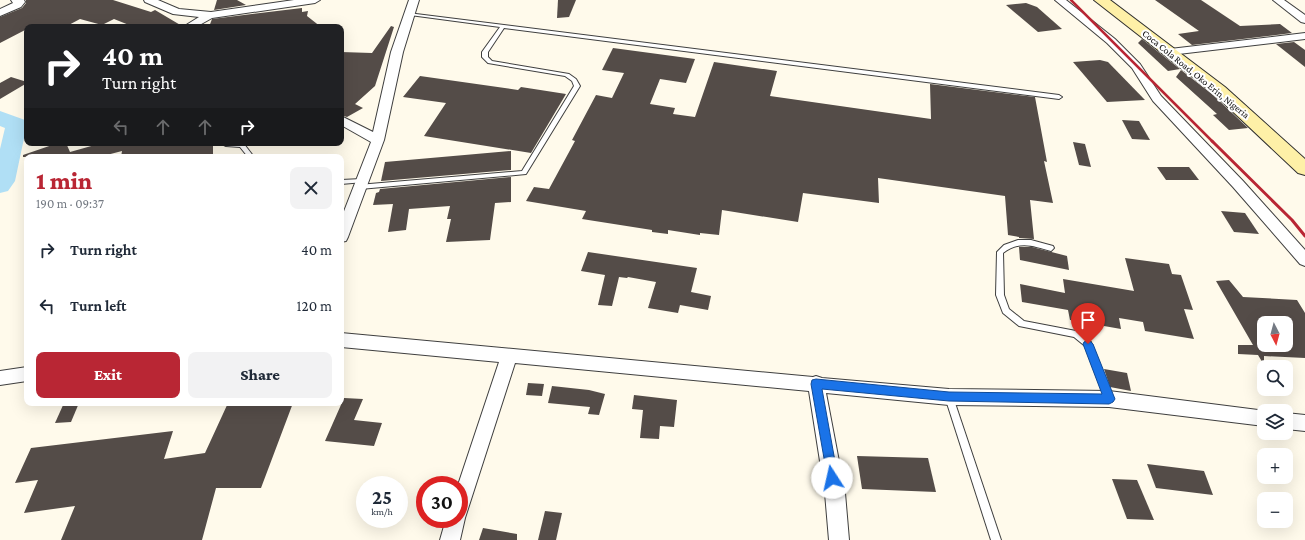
<!DOCTYPE html>
<meta charset="utf-8">
<style>
:root{--surface:#fff;--page:#f2f2f3;--text:#1f2937;--muted:#747a83;--accent:#b92634}
body{margin:0;font-family:"Crimson Pro",serif;background:var(--page);color:var(--text);height:100vh;display:flex;flex-direction:column;font-size:15px;white-space:nowrap}
*{box-sizing:border-box;margin:0}
p{font-size:13px;color:var(--muted)}
.icon{flex:none;width:22px;height:22px;fill:none;stroke:currentColor;stroke-width:2;stroke-linecap:round;stroke-linejoin:round}
.map{position:relative;flex:1;overflow:hidden}
.drawer{position:absolute;left:24px;top:154px;width:320px;height:252px;display:flex;flex-direction:column;background:var(--surface);border-radius:8px;box-shadow:0 4px 16px #0002}
.drawer>*{flex:none}
.hud{position:absolute;left:24px;top:24px;width:320px;height:122px;border-radius:8px;box-shadow:0 4px 16px #0002;background:#202124;color:#fff;overflow:hidden}
.needle{width:26px;rotate:174deg}
.fabs{position:absolute;left:1257px;top:316px;display:grid;gap:8px}
.fabs a{display:grid;place-items:center;width:36px;height:36px;border-radius:8px;background:var(--surface);box-shadow:0 4px 16px #0002;font-size:20px}
.speed{position:absolute;left:356px;top:476px;display:flex;gap:8px;font-size:20px;font-weight:700;text-align:center}
.speed>*{display:grid;place-content:center;width:52px;height:52px;border-radius:50%;background:var(--surface);box-shadow:0 4px 16px #0002;line-height:1}
.speed small{font-size:10px;font-weight:400}
.speed .limit{border:6px solid #d22;background:#fff;color:#111}
.pin{position:absolute;display:grid;place-items:center;width:34px;height:34px;color:#fff;margin:-41px -17px;border-radius:50% 50% 50% 0;rotate:-45deg;box-shadow:0 0 4px #0007}
.pin .icon{rotate:45deg}
.me{position:absolute;width:44px;margin:-22px;rotate:350deg;stroke-linejoin:round;filter:drop-shadow(0 0 3px #0008)}
.turn{display:flex;align-items:center;gap:14px;height:84px;padding:0 12px;font-size:18px}
.turn .icon{width:52px;height:52px;stroke-width:2.5}
.turn b{display:block;font-size:28px;line-height:34px}
.lanes{display:flex;align-items:center;height:38px;padding:0 12px;background:#0003;justify-content:center;gap:20px;direction:ltr}
.lanes .off{opacity:.35}
.round{display:grid;place-items:center;flex:none;width:42px;height:42px;border-radius:8px;background:var(--page)}
.summary{display:flex;align-items:center;justify-content:space-between;height:68px;padding:0 12px}
h1{font-size:24px;font-weight:800;line-height:30px;color:var(--accent)}
.cta{display:flex;gap:8px;margin-top:auto;padding:8px 12px}
.cta a{flex:1;height:46px;border-radius:8px;background:var(--accent);color:#fff;font-size:16px;font-weight:800;line-height:46px;text-align:center}
.cta a+a{background:var(--page);color:var(--text)}
ul{padding:0;list-style:none}
li{display:flex;align-items:center;gap:12px;height:56px;padding:0 12px}
li div{flex:1}
li b{display:block;font-size:15px}
li em{font-style:normal}
.map>svg:first-child{display:block}
.lines{fill:none;stroke-linecap:round;stroke-linejoin:round}
.river{fill:#b0dff5;fill-rule:evenodd}
.building{fill:#544c48;fill-rule:evenodd}
.lane-casing{stroke:#3f3f3f;stroke-width:2}
.street-casing{stroke:#3f3f3f;stroke-width:2}
.secondary-casing{stroke:#2e2e2e;stroke-width:2}
.lane{fill:#fff;fill-rule:evenodd}
.street{fill:#fff;fill-rule:evenodd}
.secondary{fill:#fef0a7;fill-rule:evenodd}
.rail-far1{stroke:#b92634;stroke-width:2.5}
.rail{stroke:#b92634;stroke-width:3}
.route{fill:#1a73e8;stroke:#114b97}
.labels{text-anchor:middle;dominant-baseline:central;stroke-width:4;stroke-linejoin:round;paint-order:stroke}
.far-street-label{font-size:10px;fill:#0c0c0c;stroke:#fff}
</style>
<div class="map">
<svg width="1305" height="540" viewBox="0 0 1305 540">
<rect width="100%" height="100%" fill="#fffaeb"/>
<g class="lines">
<polygon class="river" points="0,111 25,120 27,124 15,181 8,191 0,193 0,149 5,128 0,126"/>
</g>
<g class="building">
<polygon points="26,0 113,0 151,12 155,10 182,26 182,27 134,27 114,19 102,25 80,19 65,27 27,27 27,29 0,43 0,17 22,8 26,3"/>
<polygon points="217,0 237,0 246,5 214,10"/>
<polygon points="558,0 576,0 569,17 557,18"/>
<polygon points="1155,0 1201,0 1240,26 1280,24 1292,33 1192,45 1178,34 1199,31"/>
<polygon points="1026,3 1037,7 1062,29 1038,32 1006,5"/>
<polygon points="302,8 302,12 308,11 307,16 321,27 209,27 212,19"/>
<polygon points="391,26 394,27 375,86 355,104 363,108 347,117 341,115 341,52 372,53"/>
<polygon points="1142,39 1180,69 1168,71 1138,43"/>
<polygon points="1294,42 1305,50 1305,67 1276,44"/>
<polygon points="613,48 695,59 686,83 660,79 650,104 675,108 673,114 695,117 714,62 777,71 770,96 931,119 930,84 1035,97 1047,162 1044,161 1053,203 1030,200 1034,239 1019,238 1019,237 1008,235 1005,196 878,178 879,203 803,193 798,222 722,210 719,235 700,233 700,235 668,230 668,234 652,232 652,230 582,219 586,211 526,201 534,187 549,189 575,141 572,140 596,95 612,98 624,73 602,70"/>
<polygon points="1100,60 1108,62 1145,100 1107,102 1073,62"/>
<polygon points="1181,70 1212,94 1248,128 1229,130 1213,115 1217,114 1176,77"/>
<polygon points="420,76 518,90 521,87 566,94 531,153 424,136 446,103 403,97"/>
<polygon points="11,77 27,82 27,83 0,99 0,83"/>
<polygon points="1122,120 1139,121 1150,140 1132,139"/>
<polygon points="1073,142 1085,144 1091,167 1079,165"/>
<polygon points="58,143 66,143 70,152 102,143 213,143 213,157 121,157 122,151 99,157 65,157 64,155 59,157 23,157 23,155"/>
<polygon points="511,151 511,170 381,181 385,162"/>
<polygon points="1157,167 1189,167 1199,180 1166,180"/>
<polygon points="511,177 511,202 495,203 490,240 446,242 451,219 447,219 450,206 409,209 406,230 388,232 393,204 373,205 376,193 379,192 380,189"/>
<polygon points="1221,211 1245,213 1259,234 1234,232"/>
<polygon points="1019,247 1032,247 1067,256 1069,270 1020,260"/>
<polygon points="588,252 697,268 691,292 711,296 708,310 680,305 678,313 648,308 656,282 628,277 627,278 619,277 612,306 598,305 605,275 581,271"/>
<polygon points="1125,258 1169,264 1172,274 1181,275 1193,310 1184,309 1194,339 1145,331 1143,322 1119,318 1121,329 1070,320 1068,310 1022,302 1020,284 1065,293 1063,279 1134,291"/>
<path d="M1229 280 1243 297 1297 300 1305 313V358L1264 356V365L1258 355 1238 354V345H1253L1216 281ZM1264 323H1286V345H1264Z"/>
<polygon points="1104,369 1127,373 1131,391 1110,387"/>
<polygon points="528,383 544,384 542,396 526,395"/>
<polygon points="552,386 589,390 605,394 599,415 588,414 590,407 548,403"/>
<polygon points="634,395 677,400 674,427 660,426 659,439 640,438 643,410 632,409"/>
<polygon points="344,398 363,399 354,420 382,423 374,446 325,441"/>
<polygon points="64,403 79,403 71,422 55,423"/>
<polygon points="228,403 293,403 261,488 216,488 202,540 61,540 75,506 24,513 38,480 15,483 31,448 173,431 164,459 205,453"/>
<polygon points="857,456 928,458 936,492 862,489"/>
<polygon points="1147,464 1204,471 1213,495 1156,488"/>
<polygon points="1112,479 1137,480 1154,520 1127,519"/>
<polygon points="545,511 562,513 556,540 538,540"/>
<polygon points="483,528 517,534 517,540 479,540"/>
</g>
<g class="lines">
<g class="lane-casing">
<g id="lane">
<polygon points="408,13 1059,95 1062,97 1059,99 504,28 488,52 488,57 492,61 569,74 576,79 580,86 526,174 360,189 358,189 357,187 358,185 522,171 574,86 572,81 565,76 488,63 482,57 482,52 500,27 410,15 408,14"/>
<polygon points="224,143 244,144 254,157 248,157 240,147 226,146 224,145"/>
<polygon points="362,179 364,180 365,181 364,182 341,184 341,180"/>
<path d="M1018 240H1031L1053 246 1054 248 1051 251C1033 246 1020 240 1003 253L1004 295 1009 309 1024 321 1076 331 1091 342 1113 399 1112 401 1109 403 1106 401 1085 346 1074 337 1019 326 1003 313 996 295 997 252 1004 245Z"/>
<polygon points="949,393 952,395 953,397 1001,540 991,540 945,397 946,395"/>
</g>
</g>
<g class="street-casing">
<g id="street">
<polygon points="11,0 24,0 25,2 21,7 0,16 0,9 13,3"/>
<polygon points="144,0 158,0 179,9 211,12 294,0 320,0 315,3 212,18 196,27 183,27 199,17 173,14 145,2"/>
<polygon points="409,0 419,0 403,52 384,140 348,237 346,241 341,242 341,219 371,142 341,125 341,116 373,132 391,52"/>
<polygon points="1055,0 1066,0 1115,39 1140,64 1161,96 1243,181 1305,250 1305,266 1300,264 1233,187 1153,101 1132,68 1107,43"/>
<polygon points="1273,0 1284,0 1305,15 1305,23 1301,22"/>
<polygon points="1305,33 1305,39 1170,55 1164,52 1170,49"/>
<polygon points="341,333 813,377 816,376 822,378 949,389 1109,391 1266,411 1264,411 1264,426 1109,407 949,405 826,393 845,493 849,540 829,540 825,493 809,391 515,363 465,518 460,540 440,540 446,519 459,519 458,485 499,362 341,347"/>
<polygon points="27,367 27,381 0,385 0,371"/>
<polygon points="1286,413 1305,415 1305,431 1286,429"/>
</g>
</g>
<g class="secondary-casing">
<polygon id="secondary" points="1094,0 1110,0 1225,87 1305,159 1305,175 1298,173 1213,93"/>
</g>
<use href="#lane" class="lane"/>
<use href="#street" class="street"/>
<use href="#secondary" class="secondary"/>
<polyline class="rail-far1" points="1071,0 1213,142"/>
<polyline class="rail" points="1212,141 1292,220 1305,236"/>
</g>
<polygon class="route" points="1088,340 1091,342 1093,344 1115,399 1113,402 1109,404 949,401 822,389 838,478 836,481 832,483 828,481 811,384 812,380 816,379 949,392 1102,394 1083,344 1084,342"/>
<g class="labels">
<g class="far-street-label">
<text transform="translate(1196 74) rotate(39)">Coca Cola Road, Oko Erin, Nigeria</text>
</g>
</g>
</svg>
<div class="fabs">
<a><svg class="needle" viewBox="-14 -14 28 28"><path d="M0-13l5 13h-10z" fill="#e53935"/><path d="M0 13l5-13h-10z" fill="#747a83"/></svg></a>
<a><svg class="icon" aria-label="search" viewBox="0 0 24 24"><circle cx="10" cy="10" r="6"/><path d="M15 15l6 6"/></svg></a>
<a><svg class="icon" aria-label="layers" viewBox="0 0 24 24"><path d="M12 4l9 5-9 5-9-5zM3 14l9 5 9-5"/></svg></a>
<a>+</a>
<a>−</a>
</div>
<div class="speed"><div>25<small>km/h</small></div><div class="limit">30</div></div>
<div class="pin" style="left:1088px;top:344px;background:#d93025"><svg class="icon" aria-label="arrive" viewBox="0 0 24 24"><path d="M6 21V4h12l-3 4 3 4H6"/></svg></div>
<svg class="me" style="left:832px;top:478px" viewBox="-20 -20 40 40"><circle r="19" fill="#fff"/><path d="M0-13L10 11 0 6-10 11z" fill="#1a73e8"/></svg>
<div class="hud">
<div class="turn"><svg class="icon" aria-label="right" viewBox="0 0 24 24"><path d="M7 20v-9h11M14 6l5 5-5 5"/></svg><div><b>40 m</b>Turn right</div></div>
<div class="lanes"><svg class="icon off" aria-label="left" viewBox="0 0 24 24"><path d="M17 20v-9H6M10 6l-5 5 5 5"/></svg><svg class="icon off" aria-label="ahead" viewBox="0 0 24 24"><path d="M12 20V5M6 11l6-6 6 6"/></svg><svg class="icon off" aria-label="ahead" viewBox="0 0 24 24"><path d="M12 20V5M6 11l6-6 6 6"/></svg><svg class="icon" aria-label="right" viewBox="0 0 24 24"><path d="M7 20v-9h11M14 6l5 5-5 5"/></svg></div>
</div>
<section class="drawer">
<div class="summary"><div><h1>1 min</h1><p>190 m · 09:37</p></div><a class="round"><svg class="icon" aria-label="close" viewBox="0 0 24 24"><path d="M6 6l12 12M18 6L6 18"/></svg></a></div>
<ul>
<li><svg class="icon" aria-label="right" viewBox="0 0 24 24"><path d="M7 20v-9h11M14 6l5 5-5 5"/></svg><div><b>Turn right</b></div><em>40 m</em></li>
<li><svg class="icon" aria-label="left" viewBox="0 0 24 24"><path d="M17 20v-9H6M10 6l-5 5 5 5"/></svg><div><b>Turn left</b></div><em>120 m</em></li>
</ul>
<div class="cta"><a>Exit</a><a>Share</a></div>
</section>
</div>
